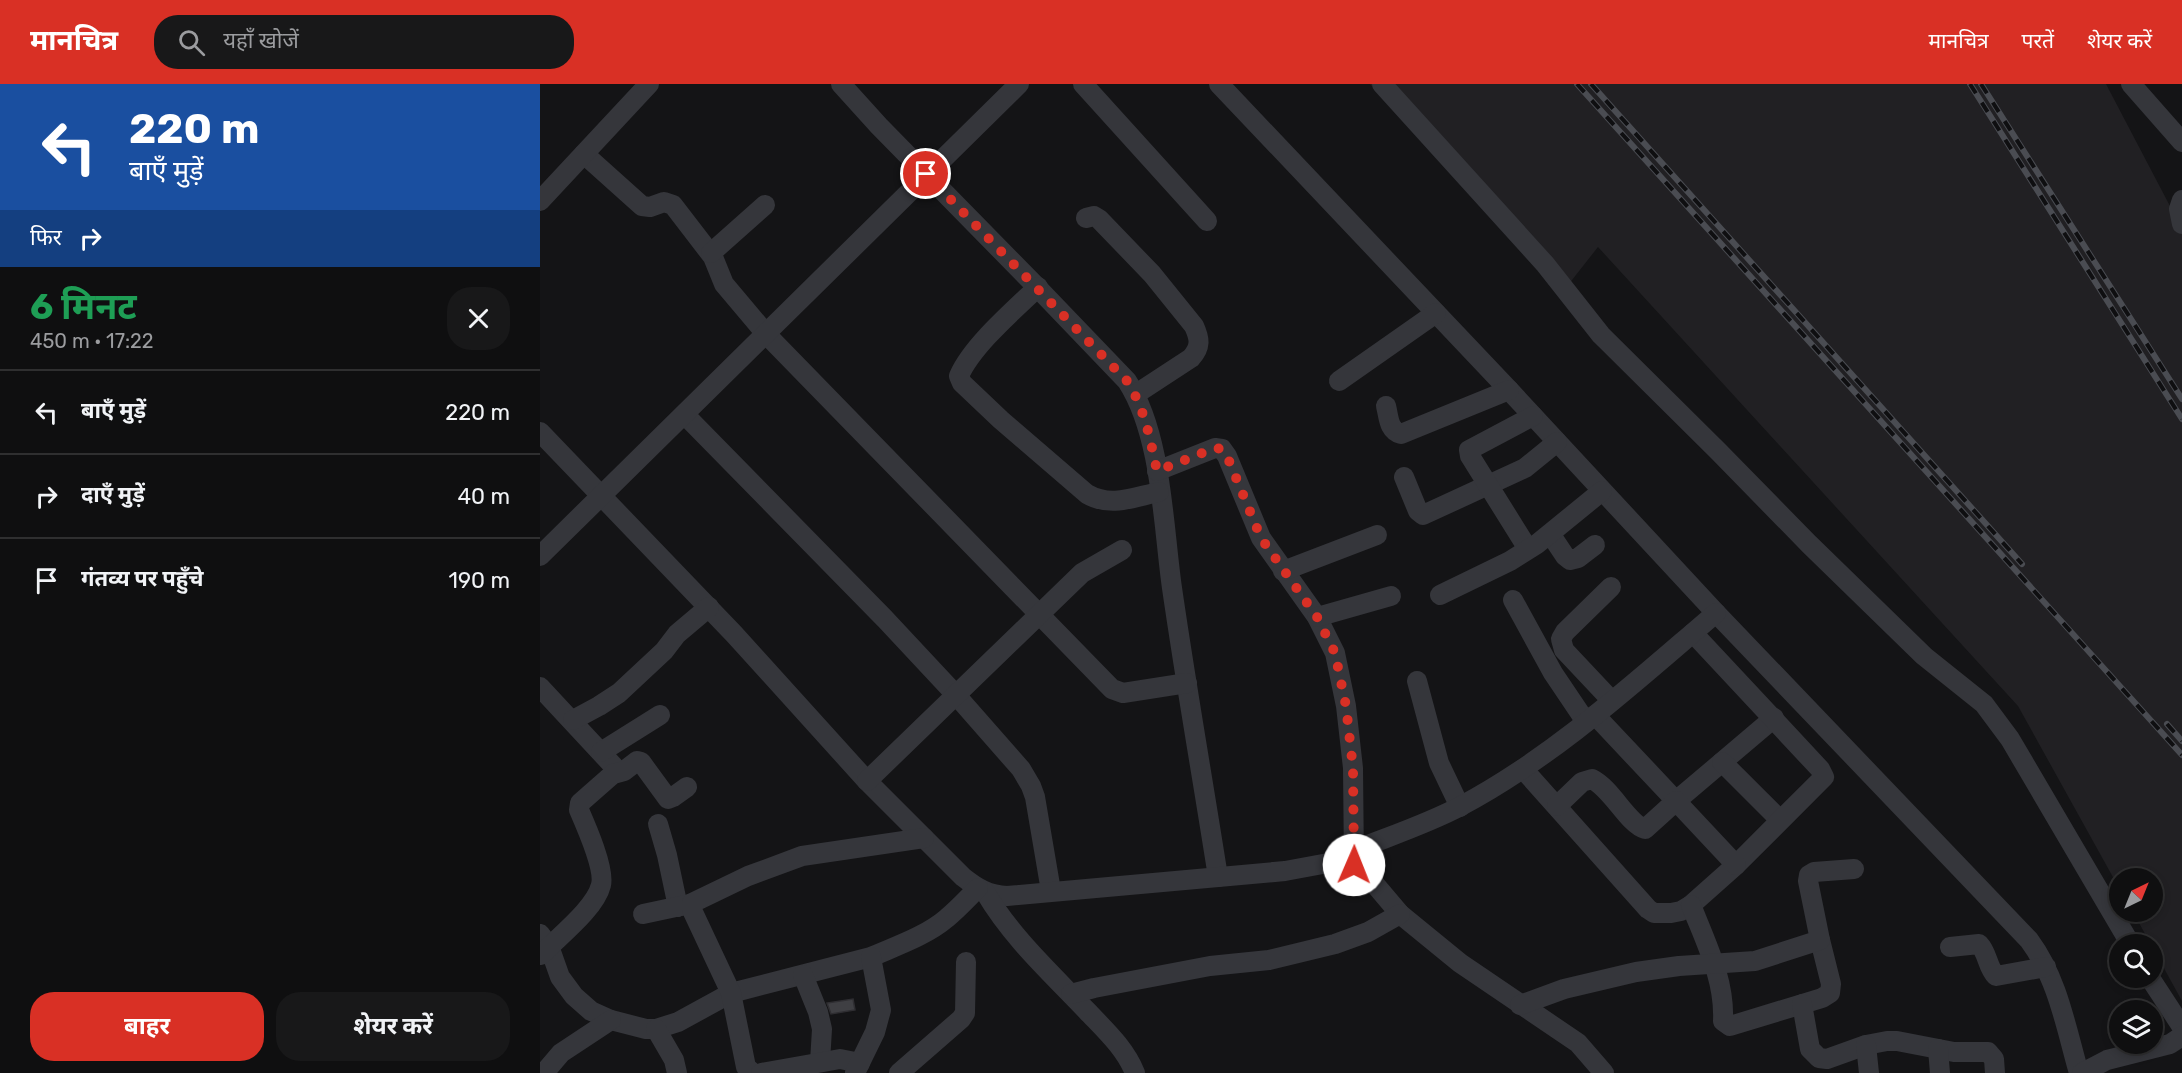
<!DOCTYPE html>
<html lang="hi">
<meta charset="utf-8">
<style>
:root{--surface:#0f0f10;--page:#181819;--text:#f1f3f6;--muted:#9b9c9f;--line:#2f2f30;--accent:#d93025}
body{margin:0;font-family:Rubik,"Noto Sans Devanagari",sans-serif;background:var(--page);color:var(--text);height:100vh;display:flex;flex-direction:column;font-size:22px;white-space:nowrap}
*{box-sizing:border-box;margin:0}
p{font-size:20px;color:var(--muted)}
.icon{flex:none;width:33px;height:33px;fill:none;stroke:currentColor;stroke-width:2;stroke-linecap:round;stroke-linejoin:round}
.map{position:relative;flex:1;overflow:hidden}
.sheet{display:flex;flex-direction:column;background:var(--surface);width:540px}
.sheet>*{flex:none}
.guide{background:#1a4fa0;color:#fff;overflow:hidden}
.needle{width:39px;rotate:43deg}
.controls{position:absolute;left:1569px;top:784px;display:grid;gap:12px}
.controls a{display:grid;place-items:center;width:54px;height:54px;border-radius:50%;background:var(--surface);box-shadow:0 3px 9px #0003,0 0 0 2px var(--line);font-size:30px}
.pin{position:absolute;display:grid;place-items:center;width:51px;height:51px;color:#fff;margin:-26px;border:3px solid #fff;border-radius:50%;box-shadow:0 2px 6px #0007}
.me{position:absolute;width:66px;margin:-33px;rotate:1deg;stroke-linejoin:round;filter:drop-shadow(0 0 4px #0008)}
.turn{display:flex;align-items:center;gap:21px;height:126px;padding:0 30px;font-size:27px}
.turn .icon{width:78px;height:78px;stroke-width:2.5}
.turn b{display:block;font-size:42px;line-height:51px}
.then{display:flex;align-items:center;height:57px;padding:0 30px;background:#0003;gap:12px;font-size:22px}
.round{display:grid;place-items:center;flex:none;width:63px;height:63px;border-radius:24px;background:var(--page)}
.summary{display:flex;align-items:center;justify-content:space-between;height:102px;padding:0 30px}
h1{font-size:36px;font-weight:700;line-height:45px;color:#1e9e55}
.button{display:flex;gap:12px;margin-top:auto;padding:12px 30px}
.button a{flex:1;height:69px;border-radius:24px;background:var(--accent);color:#fff;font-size:24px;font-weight:700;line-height:69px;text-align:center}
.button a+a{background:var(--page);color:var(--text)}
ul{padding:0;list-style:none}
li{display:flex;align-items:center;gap:18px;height:84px;padding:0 30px;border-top:2px solid var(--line)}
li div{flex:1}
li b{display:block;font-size:22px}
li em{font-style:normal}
header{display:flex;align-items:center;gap:36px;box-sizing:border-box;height:84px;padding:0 30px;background:var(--accent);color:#fff}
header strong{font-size:28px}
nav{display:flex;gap:33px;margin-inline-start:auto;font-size:21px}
.search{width:420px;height:54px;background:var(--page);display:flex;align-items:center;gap:15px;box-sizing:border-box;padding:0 21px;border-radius:24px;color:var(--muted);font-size:22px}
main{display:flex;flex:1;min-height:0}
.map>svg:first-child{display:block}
.built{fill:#212023}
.building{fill:#3f3f43;stroke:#2f2e32;stroke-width:1.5}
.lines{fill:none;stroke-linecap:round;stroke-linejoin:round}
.minor{stroke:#35363b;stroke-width:20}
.rail-casing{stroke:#4a4c52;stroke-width:6}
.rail{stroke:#0f0f11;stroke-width:4;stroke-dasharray:11;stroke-linecap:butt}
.route{stroke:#d93025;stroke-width:10;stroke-dasharray:0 18}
</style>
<header>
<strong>मानचित्र</strong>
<div class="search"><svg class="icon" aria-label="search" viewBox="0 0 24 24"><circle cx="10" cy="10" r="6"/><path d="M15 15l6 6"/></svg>यहाँ खोजें</div>
<nav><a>मानचित्र</a><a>परतें</a><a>शेयर करें</a></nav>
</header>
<main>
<section class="sheet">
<div class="guide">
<div class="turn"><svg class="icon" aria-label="left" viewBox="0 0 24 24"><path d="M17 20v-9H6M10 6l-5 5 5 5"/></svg><div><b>220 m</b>बाएँ मुड़ें</div></div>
<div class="then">फिर<svg class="icon" aria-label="right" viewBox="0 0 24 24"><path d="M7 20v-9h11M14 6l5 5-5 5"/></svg></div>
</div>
<div class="summary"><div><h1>6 मिनट</h1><p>450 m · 17:22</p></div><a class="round"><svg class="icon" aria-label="close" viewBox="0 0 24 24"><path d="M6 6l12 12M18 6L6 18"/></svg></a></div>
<ul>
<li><svg class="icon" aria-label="left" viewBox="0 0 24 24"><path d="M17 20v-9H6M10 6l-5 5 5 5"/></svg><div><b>बाएँ मुड़ें</b></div><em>220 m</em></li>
<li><svg class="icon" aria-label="right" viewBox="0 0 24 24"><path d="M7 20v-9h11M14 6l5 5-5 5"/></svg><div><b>दाएँ मुड़ें</b></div><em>40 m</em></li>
<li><svg class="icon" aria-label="arrive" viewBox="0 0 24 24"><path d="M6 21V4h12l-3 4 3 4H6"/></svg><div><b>गंतव्य पर पहुँचे</b></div><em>190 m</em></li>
</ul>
<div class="button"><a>बाहर</a><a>शेयर करें</a></div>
</section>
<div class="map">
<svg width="1642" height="989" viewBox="0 0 1642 989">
<rect width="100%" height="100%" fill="#141416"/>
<polygon class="built" points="830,0 1566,0 1642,145 1642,917 1593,828 1612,828 1612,795 1580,795 1579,804 1478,622 1058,163 1021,210"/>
<polygon class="building" points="313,915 315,926 291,930 287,919"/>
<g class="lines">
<g class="minor">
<path d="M301 0 339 42 493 199 587 297C622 351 623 441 632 504 646 601 663 697 678 793"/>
<polyline points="543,0 667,137"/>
<path d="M679 0 969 306 1176 529 1489 856C1518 895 1526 944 1539 989"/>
<polyline points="842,0 1005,180 1061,251 1178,367 1269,460 1384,572 1444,620 1470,655 1591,861"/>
<polyline points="1591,0 1642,58"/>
<polyline points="44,70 102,122 110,123 124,118 133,121 173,173 184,200 227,251 572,605 583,609 647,599"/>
<polyline points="1642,116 1639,125 1642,140"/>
<polyline points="0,117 109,0"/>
<path d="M546 134 554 132 559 135 612 190 654 242C660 255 661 263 651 274L596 310"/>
<polyline points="171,169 225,121"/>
<path d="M498 203C474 226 432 262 419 292L422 299 461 336 547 410C571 424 594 413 619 408"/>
<polyline points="799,297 896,229"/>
<path d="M846 322C849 333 848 346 861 350L969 306"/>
<polyline points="145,331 345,535 416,611 481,685 491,702 495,713 511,807"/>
<path d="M0 348 194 550 327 697 423 793C437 804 448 811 467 812L745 787 799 777 808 778 820 784 827 791 860 830 920 879 1038 959 1064 989"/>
<polyline points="617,387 675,364 682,365 687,372 721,454 777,533 795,569 806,622 813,684 814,781"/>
<polyline points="864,393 878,427 883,431 985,384 1017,358"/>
<polyline points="1011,451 1025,472 1030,476 1038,474 1055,461"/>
<polyline points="988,465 930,372 929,366 993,332"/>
<polyline points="0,472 479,0"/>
<polyline points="743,487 837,451"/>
<polyline points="1071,503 1025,548 1021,555 1024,566 1072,617"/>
<polyline points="900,511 970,477 997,460 1062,407"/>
<polyline points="973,516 1013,589 1046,638"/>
<polyline points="777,533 851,512"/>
<polyline points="877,597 899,679 920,723"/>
<polyline points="0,603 79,688"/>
<polyline points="1055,631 1136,717 1234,634"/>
<polyline points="33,636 59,622 79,609 124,567 137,550 169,523"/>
<polyline points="61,668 120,631"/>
<polyline points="1182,678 1240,736"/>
<polyline points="983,685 1108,825 1114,829 1131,829 1141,827 1151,821 1196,781 1284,693 1280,685 1153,549"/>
<polyline points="327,697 542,489 582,466"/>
<path d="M1017 722 1042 698 1052 695C1072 705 1088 740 1105 745L1136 717 1196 781"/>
<polyline points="118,740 127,771 138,823"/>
<path d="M815 766C850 752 887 740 921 722 1015 672 1095 598 1176 529"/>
<path d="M445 808C472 854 511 889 547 927 565 946 585 964 595 989"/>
<path d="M1151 821C1166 859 1185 896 1183 937L1190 942 1282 914 1290 909 1291 900 1280 856"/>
<polyline points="103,830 150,820"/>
<path d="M0 850 9 862 20 893 34 912 51 927 71 936 106 945H116L138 938 191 909 331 873C356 862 386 852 407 834 418 825 428 814 438 804"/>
<path d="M1410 863 1439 860C1448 869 1447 883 1456 892L1506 883"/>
<path d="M1 871C18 853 55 825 61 801 65 785 46 742 39 726L40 719 73 690 84 687 97 677 101 678 128 715 133 713 147 703"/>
<polyline points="263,891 278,928 282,945 280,978"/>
<polyline points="1610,894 1642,943"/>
<polyline points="531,910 554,904 670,882 729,876 795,860 828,848 860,830"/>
<polyline points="1262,920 1270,965 1279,974 1287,975 1326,961 1347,957 1357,957 1414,968 1448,968 1454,975 1455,989"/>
<polyline points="980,921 1024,905 1096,888 1139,882 1215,877 1280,856 1268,797 1269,791 1274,788 1314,785"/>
<polyline points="116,945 134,976 137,989"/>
<polyline points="1326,961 1329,989"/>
<polyline points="1398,965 1400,989"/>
<polyline points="4,989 21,969 71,936"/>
<polyline points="213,989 206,983 191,909 152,826 152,819 208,792 262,772 384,754"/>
<polyline points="221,989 300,975 320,979"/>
<polyline points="315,989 335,948 341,926 331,873"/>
<polyline points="359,989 421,935 425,929 426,878"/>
<polyline points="1542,989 1567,976 1630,960 1642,952"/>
</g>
<g class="rail-casing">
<g id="rail">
<polyline points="1037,0 1642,671"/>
<polyline points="1051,0 1482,480"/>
<polyline points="1430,0 1642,335"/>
<polyline points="1441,0 1642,315"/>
<polyline points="1627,640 1642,657"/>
</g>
</g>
<use href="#rail" class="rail"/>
</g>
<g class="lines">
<path class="route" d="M386 90 587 297C605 325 610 355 617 387L675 364 682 365 687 372 721 454 777 533 795 569 806 622 813 684 814 781"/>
</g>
</svg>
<div class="controls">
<a><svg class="needle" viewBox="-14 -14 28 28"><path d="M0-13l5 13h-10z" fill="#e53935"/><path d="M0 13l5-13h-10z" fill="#9b9c9f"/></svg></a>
<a><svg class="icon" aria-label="search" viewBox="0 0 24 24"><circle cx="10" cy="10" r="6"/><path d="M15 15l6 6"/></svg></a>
<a><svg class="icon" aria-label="layers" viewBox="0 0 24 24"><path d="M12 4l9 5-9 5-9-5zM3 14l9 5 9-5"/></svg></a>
</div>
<div class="pin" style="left:386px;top:90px;background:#d93025"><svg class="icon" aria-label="arrive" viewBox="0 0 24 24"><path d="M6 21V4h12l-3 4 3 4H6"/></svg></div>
<svg class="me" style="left:814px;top:781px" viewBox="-20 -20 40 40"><circle r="19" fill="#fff"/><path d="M0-13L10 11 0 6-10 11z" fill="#d93025"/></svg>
</div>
</main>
